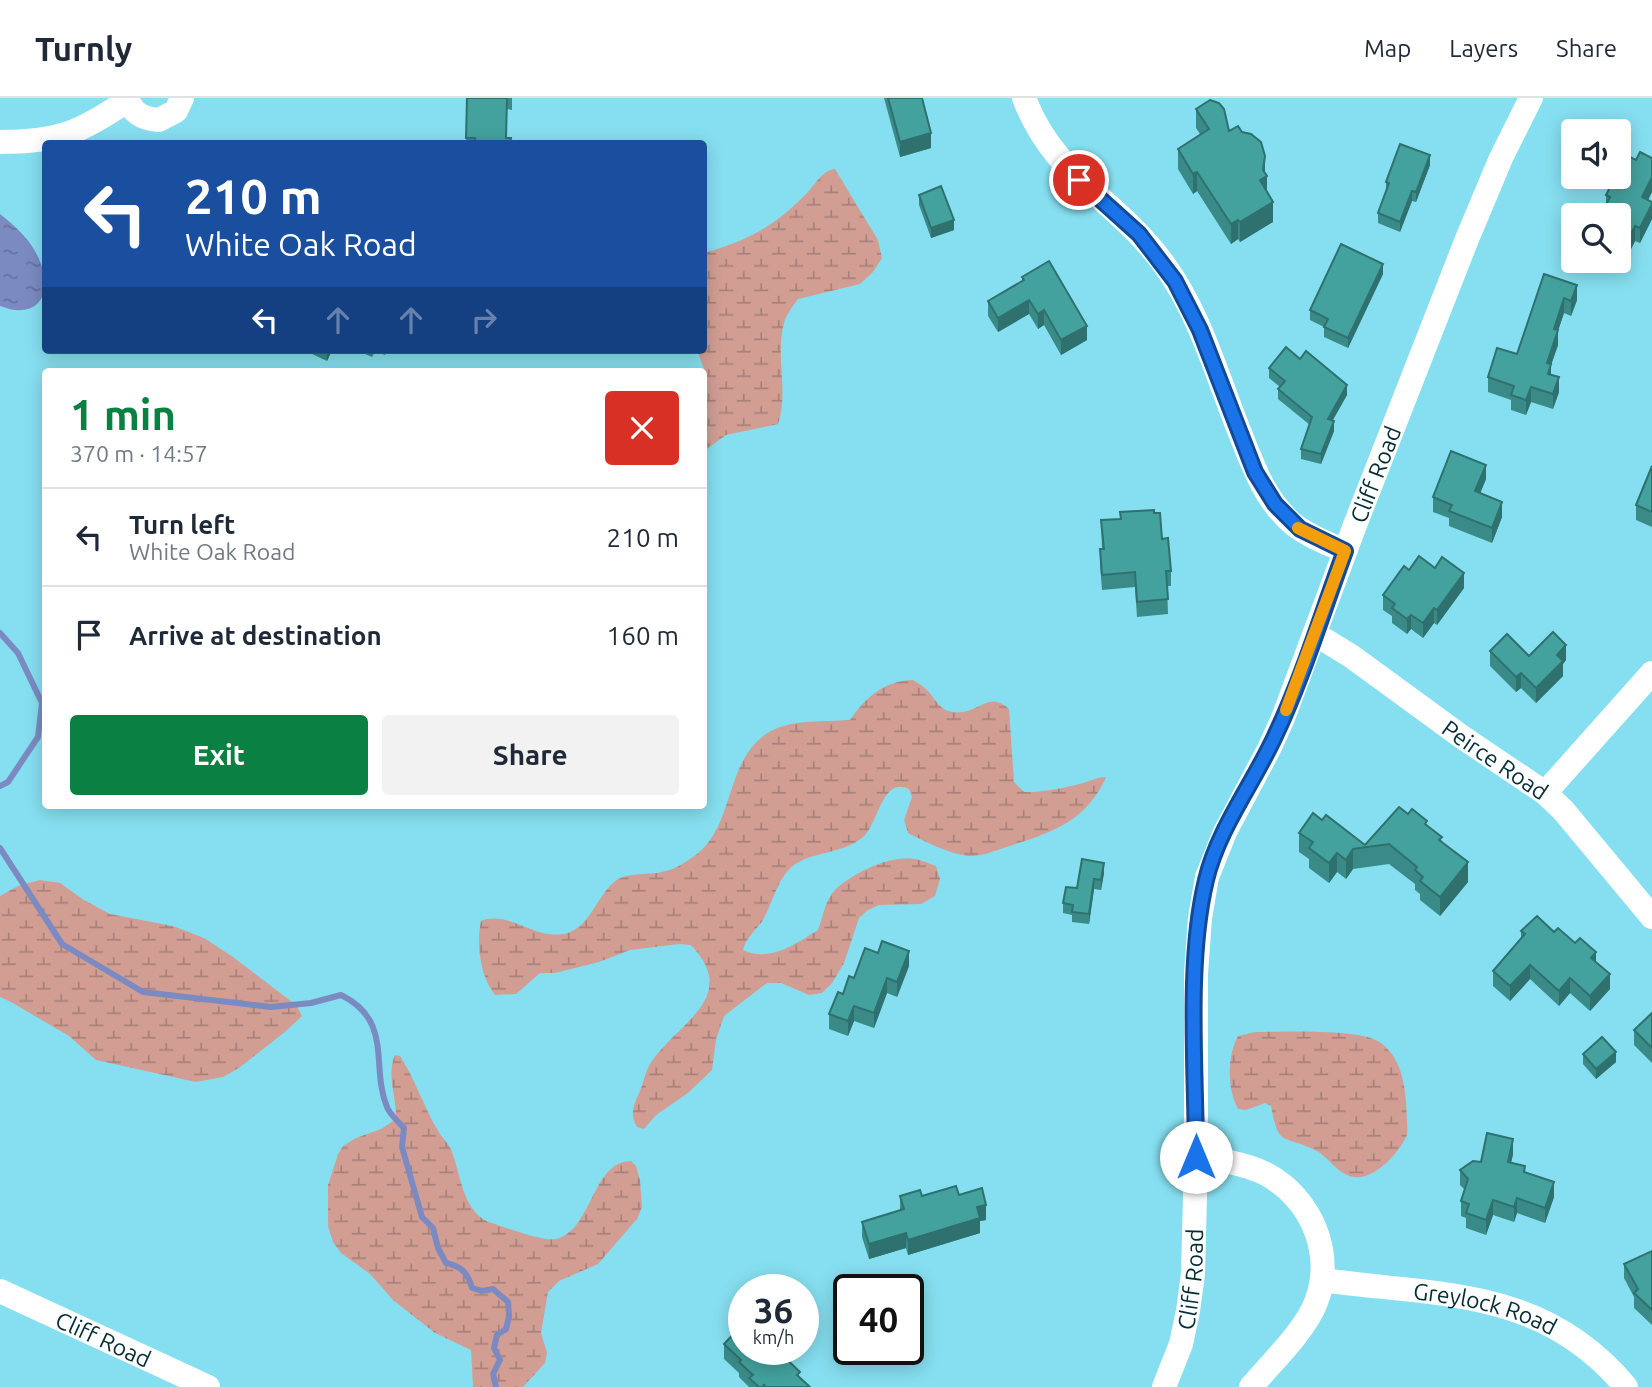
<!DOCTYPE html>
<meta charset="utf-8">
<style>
:root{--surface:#fff;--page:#f2f2f3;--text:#1f2937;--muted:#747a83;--line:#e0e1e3;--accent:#0b8043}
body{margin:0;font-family:Ubuntu,sans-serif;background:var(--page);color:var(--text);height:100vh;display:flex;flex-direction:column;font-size:26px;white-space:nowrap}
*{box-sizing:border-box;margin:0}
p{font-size:23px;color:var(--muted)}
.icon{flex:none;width:38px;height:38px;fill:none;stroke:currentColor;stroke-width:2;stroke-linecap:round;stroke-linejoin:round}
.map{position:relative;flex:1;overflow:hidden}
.sheet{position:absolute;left:42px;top:270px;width:665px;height:441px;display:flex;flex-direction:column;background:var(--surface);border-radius:7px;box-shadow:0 4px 18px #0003}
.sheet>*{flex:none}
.guide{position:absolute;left:42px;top:42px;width:665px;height:214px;border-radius:7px;box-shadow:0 4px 18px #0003;background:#1a4fa0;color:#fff;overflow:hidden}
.fabs{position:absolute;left:1561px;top:21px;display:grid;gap:14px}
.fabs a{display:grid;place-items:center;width:70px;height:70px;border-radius:7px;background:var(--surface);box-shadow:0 4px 18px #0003;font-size:35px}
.speed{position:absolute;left:728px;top:1176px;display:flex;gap:14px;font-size:35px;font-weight:700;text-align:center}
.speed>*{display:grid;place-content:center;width:91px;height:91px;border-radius:50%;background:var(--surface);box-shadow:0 4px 18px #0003;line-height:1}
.speed small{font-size:18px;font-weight:400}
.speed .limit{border:4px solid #111;border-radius:10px;background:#fff;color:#111}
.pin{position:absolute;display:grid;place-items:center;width:60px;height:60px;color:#fff;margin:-30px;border:4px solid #fff;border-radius:50%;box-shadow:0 2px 7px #0007}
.me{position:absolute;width:77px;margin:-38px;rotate:0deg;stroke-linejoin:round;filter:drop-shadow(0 0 5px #0008)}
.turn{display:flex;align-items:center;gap:24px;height:147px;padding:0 28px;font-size:32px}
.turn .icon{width:91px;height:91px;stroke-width:2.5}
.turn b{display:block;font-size:49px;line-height:60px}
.lanes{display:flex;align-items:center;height:66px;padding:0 28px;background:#0003;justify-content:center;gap:35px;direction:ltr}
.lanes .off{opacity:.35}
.round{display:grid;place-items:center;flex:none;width:74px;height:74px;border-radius:7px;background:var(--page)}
.summary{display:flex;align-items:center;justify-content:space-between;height:119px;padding:0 28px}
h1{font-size:42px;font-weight:700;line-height:52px;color:var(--accent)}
.action{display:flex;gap:14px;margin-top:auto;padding:14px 28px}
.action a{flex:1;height:80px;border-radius:7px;background:var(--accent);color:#fff;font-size:28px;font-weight:700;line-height:80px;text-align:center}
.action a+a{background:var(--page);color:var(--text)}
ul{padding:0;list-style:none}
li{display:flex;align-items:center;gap:21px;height:98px;padding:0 28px;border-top:2px solid var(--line)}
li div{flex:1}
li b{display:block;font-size:26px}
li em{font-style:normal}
header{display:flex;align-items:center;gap:42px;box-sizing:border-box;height:98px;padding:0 35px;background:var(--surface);border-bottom:2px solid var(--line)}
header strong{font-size:33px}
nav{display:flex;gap:38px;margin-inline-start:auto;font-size:24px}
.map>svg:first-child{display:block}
.wetland{fill:url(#wetland-marsh)}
.water{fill:url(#water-ripples)}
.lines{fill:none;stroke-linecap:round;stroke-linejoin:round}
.stream{stroke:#7b8bc2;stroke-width:6}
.minor{stroke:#fff;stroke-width:24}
.wall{fill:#3a8b88}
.shaded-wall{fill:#2f716f}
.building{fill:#43a29e;stroke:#2f716f;stroke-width:2}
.route-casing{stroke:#114b97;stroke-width:18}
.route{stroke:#1a73e8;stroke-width:12}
.slow{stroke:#f59e0b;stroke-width:12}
.labels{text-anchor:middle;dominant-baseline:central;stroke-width:6;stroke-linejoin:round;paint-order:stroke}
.street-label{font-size:23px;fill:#052d34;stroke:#d6f7fd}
</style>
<header>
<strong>Turnly</strong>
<nav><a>Map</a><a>Layers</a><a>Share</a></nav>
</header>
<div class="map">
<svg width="1652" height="1289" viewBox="0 0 1652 1289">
<defs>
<pattern id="wetland-marsh" width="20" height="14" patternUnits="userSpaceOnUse" patternTransform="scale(1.75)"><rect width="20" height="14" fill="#d29e94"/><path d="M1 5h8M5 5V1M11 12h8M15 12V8" fill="none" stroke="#a8817a"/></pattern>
<pattern id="water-ripples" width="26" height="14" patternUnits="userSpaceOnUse" patternTransform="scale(1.75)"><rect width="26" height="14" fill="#7b8bc2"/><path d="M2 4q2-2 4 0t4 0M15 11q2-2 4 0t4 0" fill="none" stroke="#63729e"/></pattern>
</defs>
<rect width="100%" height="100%" fill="#86dff0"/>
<g class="wetland">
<path d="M835 71 878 142 882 160 873 174 860 186 798 201C793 208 786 217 784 225 775 259 789 293 778 326L726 337 704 353 705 274 697 252H704V155C747 143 775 128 807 95 816 86 821 73 835 71Z"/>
<path d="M913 582C918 585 923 588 927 592 935 600 939 612 952 614 979 618 987 591 1009 611L1014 684 1024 694C1039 695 1064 690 1079 686 1089 684 1096 679 1106 679 1087 723 1051 735 1009 748 997 752 981 759 968 758 947 755 926 744 908 735L904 722 912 699 909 691C881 678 879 727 862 740 843 755 818 753 797 765 777 777 773 807 761 825 754 834 746 840 743 852 769 865 797 845 818 832 823 819 825 802 835 792 852 775 892 756 915 761 922 762 930 766 936 768L940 781 935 798 921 806 879 807 868 812 859 820 844 865 832 885 822 895 809 897 781 885H767L724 918 716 942 712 972 688 995 656 1017 644 1031 637 1029C629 1016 634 1006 640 993 644 983 646 971 652 963 680 923 740 899 691 847L679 846 630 852 599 864 555 875H540L516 896 495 897C480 879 476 845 481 823 508 812 534 841 563 836 589 832 596 799 614 784 628 773 650 778 666 773 674 771 683 766 690 761 737 733 722 660 771 633 793 621 826 624 850 622 866 599 884 583 913 582Z"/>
<polygon points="40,782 60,785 84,802 110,816 173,828 204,840 233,859 296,907 302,918 286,933 239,970 223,979 196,984 96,962 69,938 11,904 0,899 0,798 18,788"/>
<path d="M1255 934C1281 934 1362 930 1381 945 1405 963 1406 996 1407 1023 1407 1028 1408 1035 1406 1039 1398 1056 1374 1082 1354 1079 1338 1077 1329 1059 1315 1052 1282 1036 1279 1050 1271 1008L1265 1005 1246 1012 1238 1011C1227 991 1227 958 1238 938Z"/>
<path d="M395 957 400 958C415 981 423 1007 437 1031 441 1039 449 1045 452 1054 461 1077 462 1111 488 1124 503 1128 543 1144 556 1141 592 1133 592 1063 631 1063L636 1068 640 1082 642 1109 637 1121 598 1166 559 1183 548 1194 541 1235 547 1255 545 1265 523 1289H473L471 1252 435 1235 393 1202 370 1176 341 1155 333 1144 328 1128V1087L338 1056 343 1048 356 1040 381 1031 396 1021C397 999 386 978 395 957Z"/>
</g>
<path class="water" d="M0 116C16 129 31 142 39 161 55 195 38 223 0 208Z"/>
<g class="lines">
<g class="stream">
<polyline points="0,535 18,555 42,605 38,639 8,684 0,688"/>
<path d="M0 750 62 846 143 894 271 909 311 905 341 897C394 923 370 968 387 1009 390 1017 399 1024 404 1030L402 1049 422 1119 433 1130 438 1150 446 1165C461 1168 468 1175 472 1190L482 1193 493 1191 508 1204 509 1218 506 1231 497 1237 494 1250 500 1262 493 1276 496 1289"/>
</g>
<g class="minor">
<path d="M127 0C132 15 143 21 159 22L176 13 182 0"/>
<path d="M1024 0C1054 79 1116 101 1163 165 1200 215 1217 278 1240 335 1253 368 1265 402 1293 426 1308 438 1327 445 1345 453"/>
<path d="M0 44C58 44 80 35 128 2"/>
<path id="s1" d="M1315 536 1351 558 1462 639 1545 695 1563 712 1652 819"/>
<polyline points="1545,695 1652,575"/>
<path d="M1196 1059C1219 1062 1243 1065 1264 1075 1314 1100 1338 1163 1312 1213 1297 1241 1271 1265 1251 1289"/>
<path id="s2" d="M1322 1182C1439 1198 1543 1189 1626 1289"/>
<path id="s3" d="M0 1193 208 1289"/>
<path id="s4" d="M1164 1289 1181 1246 1188 1213 1193 1176 1196 1059V876L1200 820 1207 779 1225 734 1269 651 1283 620 1355 427 1467 141 1501 60 1531 0"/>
</g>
</g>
<g class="wall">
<polygon points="467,0 512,0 512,12 507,11 506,40 511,46 466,46"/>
<polygon points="884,0 922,0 931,50 900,59"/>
<polygon points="1196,11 1229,33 1265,76 1267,93 1273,124 1240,144 1238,141 1231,146 1197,93 1193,96 1178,71 1178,51 1200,36 1196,30"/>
<polygon points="1652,60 1652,94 1648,102 1652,104 1652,121 1640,145 1635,143 1630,153 1626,151 1624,156 1619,154 1619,117 1606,107 1606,97 1636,62"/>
<polygon points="1430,67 1416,104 1412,103 1400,134 1378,125 1378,115 1386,94 1386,84"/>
<polygon points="919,97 954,132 931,140 919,107"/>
<polygon points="1383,176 1348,250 1324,239 1324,229 1310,222 1310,212"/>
<polygon points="1544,176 1577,202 1571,218 1564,215 1558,232 1558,247 1551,267 1551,277 1559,294 1553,311 1531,304 1526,317 1511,312 1511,302 1488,294 1488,279 1517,256"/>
<polygon points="1022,179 1087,242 1061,257 1044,227 1038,231 1029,216 998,234 988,218 988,203 1022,183"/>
<polygon points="308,252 332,252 327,263 308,254"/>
<polygon points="356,252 388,252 385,257 375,253 372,259"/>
<polygon points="1269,270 1347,297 1332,322 1334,333 1321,366 1301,361 1301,351 1310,327 1278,301 1278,291 1280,289 1269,280"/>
<polygon points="1652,368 1652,429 1636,422 1636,407"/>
<polygon points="1486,381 1480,395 1502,419 1492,445 1449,428 1449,420 1433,414 1433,399"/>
<polygon points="1120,414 1154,415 1171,473 1171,488 1167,488 1168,516 1137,519 1135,489 1102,492 1100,466 1100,451 1102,451 1101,422 1120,421"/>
<polygon points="1409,472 1464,490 1437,527 1434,525 1423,540 1411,531 1407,536 1392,525 1392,518 1383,512 1383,497"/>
<polygon points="1490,553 1566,562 1563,566 1563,578 1536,605 1521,590 1516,594 1490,568"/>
<polygon points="1408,716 1427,727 1442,743 1468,784 1440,818 1420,802 1420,796 1415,792 1415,786 1389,766 1353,771 1346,781 1337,774 1329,785 1309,770 1309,761 1299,754 1299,735 1322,722 1365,747"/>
<polygon points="1104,775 1101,792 1094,791 1089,826 1072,824 1072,817 1063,815 1063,805 1077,790"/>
<polygon points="1521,833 1554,834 1596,864 1610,891 1590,913 1570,895 1559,908 1530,881 1510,903 1493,888 1493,873 1521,841"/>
<polygon points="909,868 897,899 887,895 874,930 854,923 848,938 829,931 829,916 854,880"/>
<polygon points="1652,915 1652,965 1634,947 1634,932"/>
<polygon points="1583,956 1616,964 1596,981 1583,966"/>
<polygon points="1513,1056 1511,1064 1525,1074 1554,1099 1545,1125 1517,1115 1514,1124 1493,1117 1486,1137 1466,1130 1466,1120 1461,1118 1461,1103 1465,1092 1460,1087 1460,1072 1481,1064"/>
<polygon points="900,1098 922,1098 986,1122 980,1123 980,1135 908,1157 906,1150 869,1161 862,1139 862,1124 900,1112"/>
<polygon points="1652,1153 1652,1227 1634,1210 1634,1199 1624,1180 1624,1166"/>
<polygon points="724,1246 800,1280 810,1289 749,1289 739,1279 739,1275 724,1261"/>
</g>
<g class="shaded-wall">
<polygon points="931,35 931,50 900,59 900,44"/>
<polygon points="1430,57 1430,67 1416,104 1416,94"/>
<polygon points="1265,58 1265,79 1267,78 1267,97 1260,82"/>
<polygon points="1197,74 1197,93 1193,96 1193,76"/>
<polygon points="1652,79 1652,94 1642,114 1642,99"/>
<polygon points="1412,93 1412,103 1400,134 1400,124"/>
<polygon points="1273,104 1273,124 1240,144 1240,124"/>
<polygon points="1652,106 1652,121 1640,145 1640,130"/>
<polygon points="954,122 954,132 931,140 931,130"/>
<polygon points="1238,122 1238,141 1231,146 1231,126"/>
<polygon points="1635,128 1635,143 1630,153 1630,138"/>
<polygon points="1626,137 1626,151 1624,156 1624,141"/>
<polygon points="1383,166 1383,176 1348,250 1348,240"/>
<polygon points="1577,187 1577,202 1571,218 1571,203"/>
<polygon points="1564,200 1564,215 1554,245 1554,231"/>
<polygon points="1029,202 1029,216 998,234 998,220"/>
<polygon points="1044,212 1044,227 1038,231 1038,216"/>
<polygon points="1087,228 1087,242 1061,257 1061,242"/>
<polygon points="1558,232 1558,247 1551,267 1551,281 1548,291 1547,265"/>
<polygon points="327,252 332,252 327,263"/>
<polygon points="1559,279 1559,294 1553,311 1553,296"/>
<polygon points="1347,287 1347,297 1328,331 1328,321"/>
<polygon points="1531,289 1531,304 1526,317 1526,302"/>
<polygon points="1334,323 1334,333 1321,366 1321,356"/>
<polygon points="1486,367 1486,381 1475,408 1475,393"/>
<polygon points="1502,404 1502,419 1492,445 1492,430"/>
<polygon points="1464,475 1464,490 1437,527 1437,512"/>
<polygon points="1434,510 1434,525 1423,540 1423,525"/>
<polygon points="1411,517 1411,531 1407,536 1407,521"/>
<polygon points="1566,547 1566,562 1563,566 1563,578 1536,605 1536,590 1557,557"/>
<polygon points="1521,575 1521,590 1516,594 1516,579"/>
<polygon points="1353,751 1353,771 1346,781 1346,762"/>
<polygon points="1337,755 1337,774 1329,785 1329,765"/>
<polygon points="1468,764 1468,784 1440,818 1440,799"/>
<polygon points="1104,765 1104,775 1101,792 1101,782"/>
<polygon points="1094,781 1094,791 1089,826 1089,816"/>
<polygon points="909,853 909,868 897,899 897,884"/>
<polygon points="1596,854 1596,869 1591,860"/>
<polygon points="1530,867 1530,881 1510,903 1510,888"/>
<polygon points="1610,876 1610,891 1590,913 1590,898"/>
<polygon points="887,880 887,895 874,930 874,915"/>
<polygon points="1570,880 1570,895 1559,908 1559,893"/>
<polygon points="854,908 854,923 848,938 848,923"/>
<polygon points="1616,954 1616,964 1596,981 1596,971"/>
<polygon points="1513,1041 1513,1056 1508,1079 1508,1064"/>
<polygon points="1554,1084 1554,1099 1545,1125 1545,1110"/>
<polygon points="1517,1100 1517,1115 1514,1124 1514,1109"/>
<polygon points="1493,1102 1493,1117 1486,1137 1486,1122"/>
<polygon points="986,1107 986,1122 980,1123 980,1135 908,1157 908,1142 977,1109"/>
<polygon points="906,1135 906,1150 869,1161 869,1146"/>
</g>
<g class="building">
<polygon points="467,0 507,0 506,40 511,40 510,46 475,46 475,40 466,40"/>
<polygon points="888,0 922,0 931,35 900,44"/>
<polygon points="1210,2 1219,5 1224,11 1229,33 1238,28 1242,34 1251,36 1261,44 1265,58 1263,72 1267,78 1260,82 1273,104 1240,124 1238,122 1231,126 1197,74 1193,76 1178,51 1209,31 1196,11"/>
<polygon points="1400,46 1430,57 1416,94 1412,93 1400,124 1378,115 1389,85 1386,84"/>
<polygon points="1640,54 1652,60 1652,79 1642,99 1652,104 1652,106 1640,130 1635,128 1630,138 1626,137 1624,141 1619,139 1619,117 1601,117 1610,99 1606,97 1615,79 1619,79 1619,71 1626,57 1636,62"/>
<polygon points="941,88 954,122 931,130 919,97"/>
<polygon points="1341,146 1383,166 1348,240 1324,229 1328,221 1310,212"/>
<polygon points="1049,163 1087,228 1061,242 1044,212 1038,216 1029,202 998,220 988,203 1024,182 1022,179"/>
<polygon points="1544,176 1577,187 1571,203 1564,200 1554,231 1558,232 1547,265 1551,266 1548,276 1559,279 1553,296 1531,289 1526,302 1511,297 1514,288 1488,279 1497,250 1517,256"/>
<polygon points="1286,249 1300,261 1306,253 1347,287 1328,321 1334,323 1321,356 1301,351 1312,319 1278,291 1285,283 1269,270"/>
<polygon points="1451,353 1486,367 1475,393 1502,404 1492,430 1449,413 1452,407 1433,399"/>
<polygon points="1652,368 1652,414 1636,407"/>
<polygon points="1154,412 1154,415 1160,415 1162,441 1168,440 1171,473 1166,473 1168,501 1137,504 1135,474 1102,477 1100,451 1104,451 1101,422 1121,421 1120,414"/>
<polygon points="1419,458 1435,470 1442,459 1464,475 1437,512 1434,510 1423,525 1411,517 1407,521 1392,510 1395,506 1383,497 1404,468 1409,472"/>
<polygon points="1553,534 1566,547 1557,557 1563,563 1536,590 1521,575 1516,579 1490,553 1507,536 1529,558"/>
<polygon points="1399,709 1408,716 1412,711 1427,723 1425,726 1442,739 1439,742 1468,764 1440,799 1420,783 1423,779 1415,772 1417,769 1389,746 1353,751 1346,762 1337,755 1329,765 1309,750 1313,744 1299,735 1313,715 1322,722 1326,717 1365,747"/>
<polygon points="1082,761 1104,765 1101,782 1094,781 1089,816 1072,814 1073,807 1063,805 1066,789 1077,790"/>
<polygon points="1537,818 1554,834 1558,830 1575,845 1580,840 1596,854 1591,860 1610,876 1590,898 1570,880 1559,893 1530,867 1510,888 1493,873 1525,836 1521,833"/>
<polygon points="882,843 909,853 897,884 887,880 874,915 854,908 848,923 829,916 838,894 843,896 849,878 854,880 865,850 878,855"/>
<polygon points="1652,915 1652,950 1634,932"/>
<polygon points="1602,939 1616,954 1596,971 1583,956"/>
<polygon points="1487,1035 1513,1041 1508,1064 1525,1068 1524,1074 1554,1084 1545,1110 1517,1100 1514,1109 1493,1102 1486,1122 1466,1115 1469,1106 1461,1103 1468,1081 1460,1072 1473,1063 1481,1064"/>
<polygon points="956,1088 959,1097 982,1090 986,1107 977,1109 980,1120 908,1142 906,1135 869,1146 862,1124 904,1111 900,1098 920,1092 922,1098"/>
<polygon points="1652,1153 1652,1212 1634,1195 1638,1191 1624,1166"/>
<polygon points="741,1228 744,1231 744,1251 776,1251 800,1274 797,1277 810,1289 766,1289 764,1287 762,1289 759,1289 749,1280 753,1277 739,1264 741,1262 724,1246"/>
</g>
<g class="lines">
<g class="route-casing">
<path id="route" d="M1079 82 1139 136 1175 183 1200 232 1255 374 1275 406 1300 431 1345 453C1322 515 1303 579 1275 638 1253 686 1218 731 1206 782 1186 865 1196 973 1196 1059"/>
</g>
<use href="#route" class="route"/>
<polyline class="slow" points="1286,612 1345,453 1298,430"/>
</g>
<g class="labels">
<g class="street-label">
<text stroke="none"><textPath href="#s4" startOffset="952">Cliff Road</textPath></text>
<text stroke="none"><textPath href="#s1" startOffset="220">Peirce Road</textPath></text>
<text stroke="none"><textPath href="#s4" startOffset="112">Cliff Road</textPath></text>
<text stroke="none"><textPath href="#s2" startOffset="166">Greylock Road</textPath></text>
<text stroke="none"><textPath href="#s3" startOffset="114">Cliff Road</textPath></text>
</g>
</g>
</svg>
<div class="fabs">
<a><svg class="icon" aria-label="sound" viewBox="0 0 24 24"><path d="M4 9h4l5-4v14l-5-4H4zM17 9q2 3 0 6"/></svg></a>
<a><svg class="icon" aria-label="search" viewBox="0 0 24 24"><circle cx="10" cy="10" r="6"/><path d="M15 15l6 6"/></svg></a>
</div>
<div class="speed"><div>36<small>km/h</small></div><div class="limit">40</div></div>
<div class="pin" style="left:1079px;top:82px;background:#d93025"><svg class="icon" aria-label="arrive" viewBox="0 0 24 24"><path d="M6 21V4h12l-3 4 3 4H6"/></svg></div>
<svg class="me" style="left:1196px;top:1059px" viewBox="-20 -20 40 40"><circle r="19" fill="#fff"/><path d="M0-13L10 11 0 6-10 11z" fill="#1a73e8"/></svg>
<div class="guide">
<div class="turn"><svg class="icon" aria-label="left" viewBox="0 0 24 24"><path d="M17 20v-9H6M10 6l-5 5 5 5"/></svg><div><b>210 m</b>White Oak Road</div></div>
<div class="lanes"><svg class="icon" aria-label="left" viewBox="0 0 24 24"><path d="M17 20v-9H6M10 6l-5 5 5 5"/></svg><svg class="icon off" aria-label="ahead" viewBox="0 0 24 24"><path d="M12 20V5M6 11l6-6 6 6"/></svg><svg class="icon off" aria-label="ahead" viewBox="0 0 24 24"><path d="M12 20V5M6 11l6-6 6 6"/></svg><svg class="icon off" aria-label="right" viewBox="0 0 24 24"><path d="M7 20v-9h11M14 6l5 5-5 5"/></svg></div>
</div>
<section class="sheet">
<div class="summary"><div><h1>1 min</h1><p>370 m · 14:57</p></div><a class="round" style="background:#d93025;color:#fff"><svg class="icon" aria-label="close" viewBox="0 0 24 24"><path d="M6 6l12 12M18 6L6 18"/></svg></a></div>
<ul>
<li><svg class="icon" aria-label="left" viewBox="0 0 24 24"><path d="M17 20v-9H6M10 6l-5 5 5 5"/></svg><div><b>Turn left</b><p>White Oak Road</p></div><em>210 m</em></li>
<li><svg class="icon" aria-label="arrive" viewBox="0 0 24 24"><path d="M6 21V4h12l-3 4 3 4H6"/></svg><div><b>Arrive at destination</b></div><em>160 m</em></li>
</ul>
<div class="action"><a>Exit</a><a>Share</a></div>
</section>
</div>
